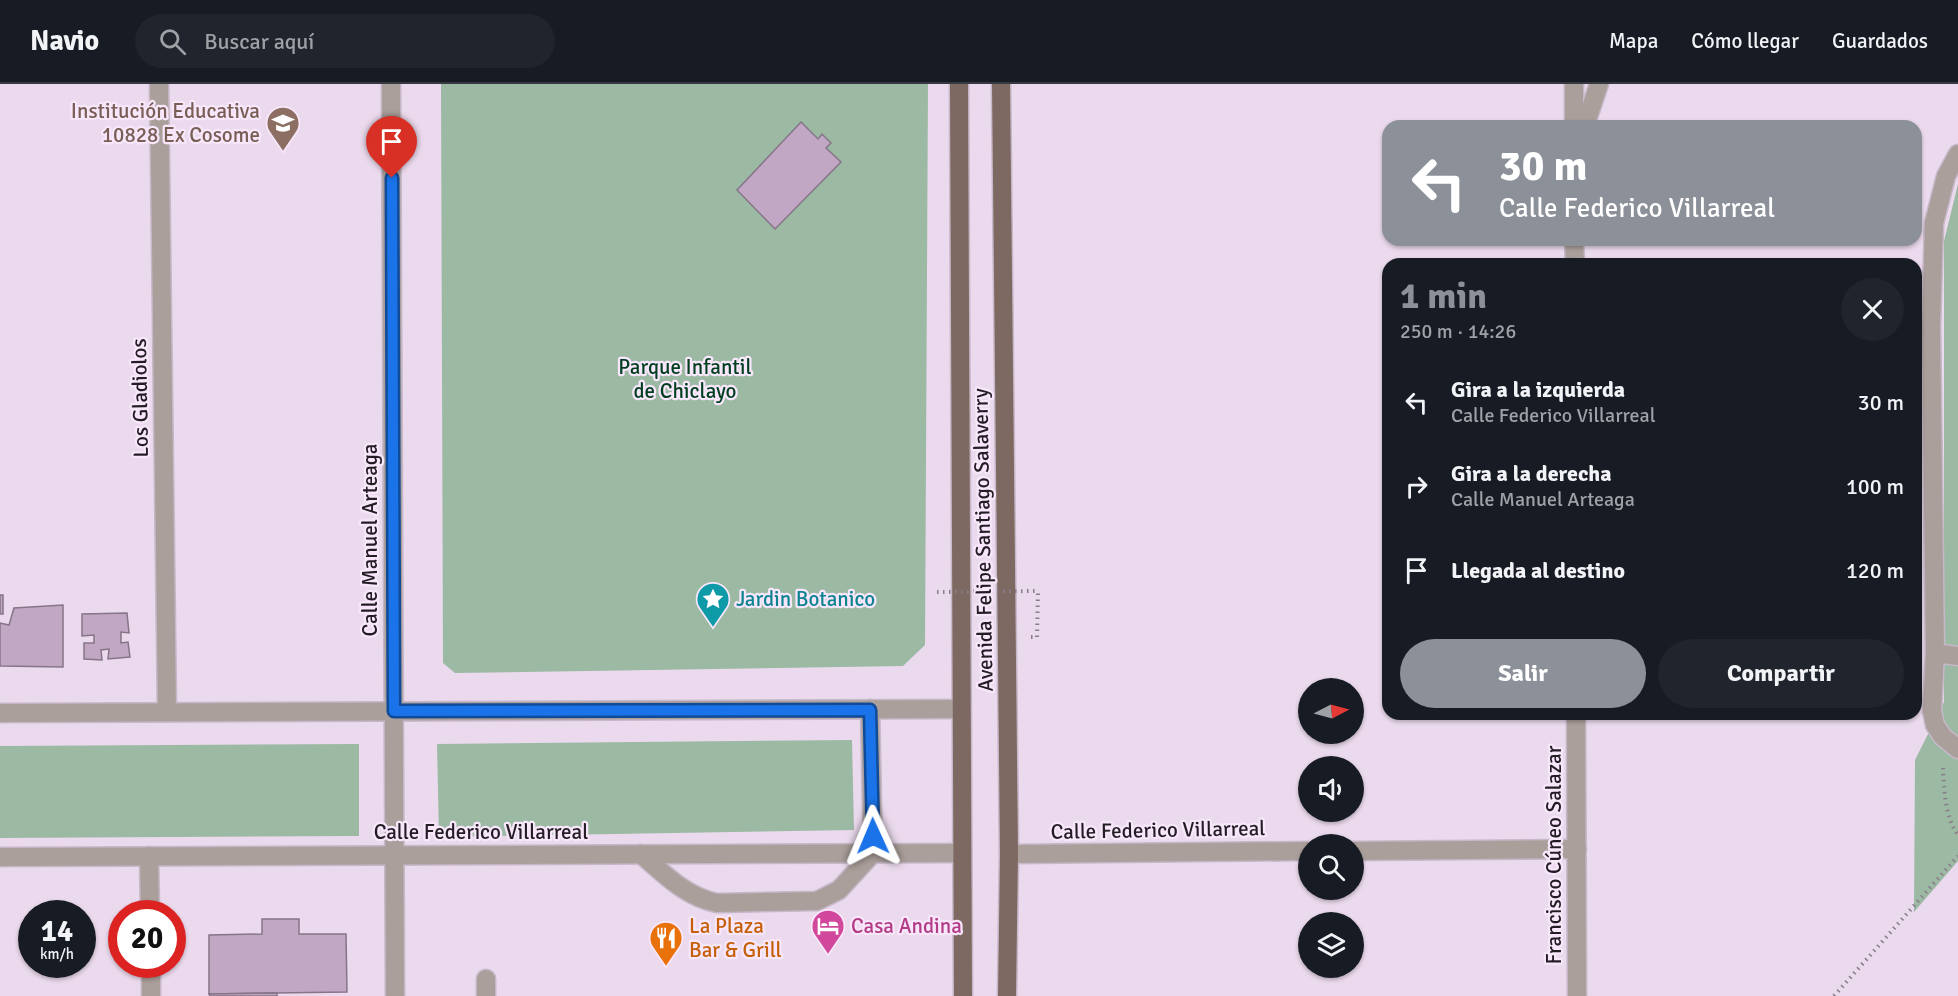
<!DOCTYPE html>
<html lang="es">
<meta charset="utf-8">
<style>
:root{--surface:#171b24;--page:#20242c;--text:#f1f3f6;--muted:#9ea1a6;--line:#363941;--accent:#8c9099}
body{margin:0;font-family:Signika,sans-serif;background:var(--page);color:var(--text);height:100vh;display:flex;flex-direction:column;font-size:22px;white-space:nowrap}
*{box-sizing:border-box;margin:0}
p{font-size:20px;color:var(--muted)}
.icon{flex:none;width:33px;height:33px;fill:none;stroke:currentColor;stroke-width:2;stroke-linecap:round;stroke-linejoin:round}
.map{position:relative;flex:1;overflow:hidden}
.panel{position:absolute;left:1382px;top:174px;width:540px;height:462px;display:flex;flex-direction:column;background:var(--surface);border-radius:18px;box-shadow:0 2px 4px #0004}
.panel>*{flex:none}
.hud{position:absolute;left:1382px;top:36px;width:540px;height:126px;border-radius:18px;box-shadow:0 2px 4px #0004;background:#8c9099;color:#fff;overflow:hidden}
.needle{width:39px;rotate:84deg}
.fabs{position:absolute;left:1298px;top:594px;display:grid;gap:12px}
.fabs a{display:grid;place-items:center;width:66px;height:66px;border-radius:50%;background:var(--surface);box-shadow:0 2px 4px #0004;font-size:30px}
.speed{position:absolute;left:18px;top:816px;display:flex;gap:12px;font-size:30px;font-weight:700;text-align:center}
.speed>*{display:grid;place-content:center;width:78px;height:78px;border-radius:50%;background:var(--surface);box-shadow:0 2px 4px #0004;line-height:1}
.speed small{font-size:15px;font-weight:400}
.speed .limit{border:9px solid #d22;background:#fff;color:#111}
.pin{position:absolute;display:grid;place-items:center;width:51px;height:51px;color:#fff;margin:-62px -26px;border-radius:50% 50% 50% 0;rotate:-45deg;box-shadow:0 0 6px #0007}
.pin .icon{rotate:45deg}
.me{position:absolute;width:66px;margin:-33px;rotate:359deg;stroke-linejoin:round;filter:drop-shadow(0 0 4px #0008)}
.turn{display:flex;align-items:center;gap:21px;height:126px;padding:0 18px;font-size:27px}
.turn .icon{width:78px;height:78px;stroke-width:2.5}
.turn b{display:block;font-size:42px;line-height:51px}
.round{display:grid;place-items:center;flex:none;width:63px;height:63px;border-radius:32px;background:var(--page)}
.summary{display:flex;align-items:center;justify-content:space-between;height:102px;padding:0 18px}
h1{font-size:36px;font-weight:700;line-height:45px;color:var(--accent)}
.cta{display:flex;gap:12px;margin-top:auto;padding:12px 18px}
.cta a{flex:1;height:69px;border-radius:36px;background:var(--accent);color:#fff;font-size:24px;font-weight:700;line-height:69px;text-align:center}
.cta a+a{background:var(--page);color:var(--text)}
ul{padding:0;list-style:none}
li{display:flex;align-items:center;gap:18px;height:84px;padding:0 18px}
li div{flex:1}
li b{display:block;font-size:22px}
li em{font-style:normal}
header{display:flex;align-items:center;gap:36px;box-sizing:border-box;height:84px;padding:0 30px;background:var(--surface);border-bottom:2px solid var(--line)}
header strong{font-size:28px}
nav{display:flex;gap:33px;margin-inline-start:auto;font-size:21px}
.search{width:420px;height:54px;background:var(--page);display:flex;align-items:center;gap:15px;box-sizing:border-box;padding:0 21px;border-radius:33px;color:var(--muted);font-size:22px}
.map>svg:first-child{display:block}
.green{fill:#9cb9a4}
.building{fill:#c1a7c4;stroke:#857587;stroke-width:1.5}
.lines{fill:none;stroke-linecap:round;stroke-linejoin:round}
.minor-casing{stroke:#c7b8c9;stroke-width:21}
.major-casing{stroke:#c7b8c9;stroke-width:21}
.path{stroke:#897d8a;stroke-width:4;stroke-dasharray:1.5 4.5;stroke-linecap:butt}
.minor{stroke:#ab9f9b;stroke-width:18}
.major{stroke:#7d6962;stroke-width:18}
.path-bridge{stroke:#897d8a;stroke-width:4;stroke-dasharray:1.5 4.5;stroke-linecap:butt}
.route-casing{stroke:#114b97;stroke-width:15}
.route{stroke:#1a73e8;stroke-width:10}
.labels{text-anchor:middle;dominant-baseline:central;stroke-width:4.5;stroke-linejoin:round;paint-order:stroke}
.education-label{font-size:21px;fill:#785e54;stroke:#f8e7fb;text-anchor:end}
.park-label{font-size:21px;fill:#003e1f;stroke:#f8e7fb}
.street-label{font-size:21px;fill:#231c24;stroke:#f8e7fb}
.culture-label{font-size:21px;fill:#0d838f;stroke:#f8e7fb;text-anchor:start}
.food-label{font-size:21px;fill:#c56008;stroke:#f8e7fb;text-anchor:start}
.hotel-label{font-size:21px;fill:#b23c85;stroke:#f8e7fb;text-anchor:start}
</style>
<header>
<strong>Navio</strong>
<div class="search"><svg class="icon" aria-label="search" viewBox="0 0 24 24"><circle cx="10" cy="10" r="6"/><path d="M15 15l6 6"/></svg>Buscar aquí</div>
<nav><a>Mapa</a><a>Cómo llegar</a><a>Guardados</a></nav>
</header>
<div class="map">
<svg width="1958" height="912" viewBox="0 0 1958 912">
<rect width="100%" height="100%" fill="#ebdaed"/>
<g class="green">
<polygon points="441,0 928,0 925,561 903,582 455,589 443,579"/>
<polygon points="1958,100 1958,777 1914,828 1915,676 1944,618 1944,157"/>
<polygon points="852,656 854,746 439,753 437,660"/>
<polygon points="359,660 359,752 0,754 0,662"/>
</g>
<g class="building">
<polygon points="801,38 818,55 822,50 831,59 826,64 841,78 775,145 737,106"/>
<rect x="0" y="511" width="3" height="19"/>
<polygon points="63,521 63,583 0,582 0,539 9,541 14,524"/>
<polygon points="127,529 129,549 121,548 121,559 128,558 130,573 108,575 109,565 101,566 102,576 84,575 84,559 94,559 94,551 82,552 82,530"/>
<polygon points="262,835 299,835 299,850 346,850 347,908 209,910 209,851 262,850"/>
<polygon points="277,909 277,912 210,912 209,910"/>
</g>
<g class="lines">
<g class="minor-casing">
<g id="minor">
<polyline points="159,0 167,628"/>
<polyline points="391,0 395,912"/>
<polyline points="1574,0 1574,42"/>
<polyline points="1585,42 1599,0"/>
<polyline points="1958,70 1946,92 1934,139 1931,243 1935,569 1932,627 1935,641 1943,653 1958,665"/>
<polyline points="1574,156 1575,180"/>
<polyline points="1935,569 1958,572"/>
<polyline points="0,629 961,625"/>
<polyline points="1576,630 1577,912"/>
<polyline points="1353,767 1577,765"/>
<path d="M641 770C664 790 686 813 717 819L817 817 839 806 873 769 870 625"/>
<polyline points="1009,770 1308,767"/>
<polyline points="149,772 150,830"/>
<polyline points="0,773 962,769"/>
<polyline points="151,880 151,912"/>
<polyline points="486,895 486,912"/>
</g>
</g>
<g class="major-casing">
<g id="major">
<polyline points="959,0 963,912"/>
<polyline points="1001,0 1009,770 1007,912"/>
</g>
</g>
<g class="path">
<polyline points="1031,553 1037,553 1038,507"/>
<path d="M1943 684C1944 706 1945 733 1958 751"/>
<polyline points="1834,912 1958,772"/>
</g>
<use href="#minor" class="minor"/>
<use href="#major" class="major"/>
<polyline class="path-bridge" points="937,508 1038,507"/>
</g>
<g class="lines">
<g class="route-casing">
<polyline id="route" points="392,94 394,627 870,626 873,752"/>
</g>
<use href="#route" class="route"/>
</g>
<defs>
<g id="school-pin" transform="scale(1.725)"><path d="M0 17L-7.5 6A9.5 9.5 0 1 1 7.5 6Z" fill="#8d6e63" stroke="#f8e7fb"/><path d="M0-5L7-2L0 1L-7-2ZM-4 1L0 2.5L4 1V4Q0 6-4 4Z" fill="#fff"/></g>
<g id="sight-pin" transform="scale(1.725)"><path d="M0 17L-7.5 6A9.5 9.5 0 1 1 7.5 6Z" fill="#0f9aa8" stroke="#f8e7fb"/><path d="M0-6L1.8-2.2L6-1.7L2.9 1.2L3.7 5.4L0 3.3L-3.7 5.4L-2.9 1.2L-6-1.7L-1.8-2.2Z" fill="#fff"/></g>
<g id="hotel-pin" transform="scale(1.725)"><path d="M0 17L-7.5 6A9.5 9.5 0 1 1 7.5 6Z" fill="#d1479c" stroke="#f8e7fb"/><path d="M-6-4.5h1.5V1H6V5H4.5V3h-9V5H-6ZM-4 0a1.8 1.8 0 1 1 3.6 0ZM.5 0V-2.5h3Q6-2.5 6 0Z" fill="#fff"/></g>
<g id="restaurant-pin" transform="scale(1.725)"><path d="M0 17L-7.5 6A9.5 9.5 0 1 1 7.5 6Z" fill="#e8710a" stroke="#f8e7fb"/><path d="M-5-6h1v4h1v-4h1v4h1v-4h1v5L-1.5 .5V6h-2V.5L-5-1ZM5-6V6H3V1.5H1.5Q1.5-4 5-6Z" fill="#fff"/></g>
</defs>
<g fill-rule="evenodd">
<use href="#school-pin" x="283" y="39"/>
<use href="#sight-pin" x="713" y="515"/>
<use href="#hotel-pin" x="828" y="842"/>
<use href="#restaurant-pin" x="666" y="854"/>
</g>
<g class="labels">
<g class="education-label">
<text x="260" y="27">Institución Educativa<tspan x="260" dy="24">10828 Ex Cosome</tspan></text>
</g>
<g class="park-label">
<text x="685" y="283">Parque Infantil<tspan x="685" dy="24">de Chiclayo</tspan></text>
</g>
<g class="street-label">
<text transform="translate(140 314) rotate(-91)">Los Gladiolos</text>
<text transform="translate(370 456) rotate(-90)">Calle Manuel Arteaga</text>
<text transform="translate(983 456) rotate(-91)">Avenida Felipe Santiago Salaverry</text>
<text transform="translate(1158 746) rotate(-1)">Calle Federico Villarreal</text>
<text x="481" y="748">Calle Federico Villarreal</text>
<text transform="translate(1554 771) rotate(-90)">Francisco Cúneo Salazar</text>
</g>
<g class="culture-label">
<text x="736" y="515">Jardin Botanico</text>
</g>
<g class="food-label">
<text x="689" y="842">La Plaza<tspan x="689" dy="24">Bar &amp; Grill</tspan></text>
</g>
<g class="hotel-label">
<text x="851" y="842">Casa Andina</text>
</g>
</g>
</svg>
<div class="fabs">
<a><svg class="needle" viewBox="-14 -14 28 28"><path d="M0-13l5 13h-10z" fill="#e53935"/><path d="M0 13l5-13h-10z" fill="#9ea1a6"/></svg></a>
<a><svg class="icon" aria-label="sound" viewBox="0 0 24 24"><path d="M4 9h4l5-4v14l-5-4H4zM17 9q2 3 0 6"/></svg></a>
<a><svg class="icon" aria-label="search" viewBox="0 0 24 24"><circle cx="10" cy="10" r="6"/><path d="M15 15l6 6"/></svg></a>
<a><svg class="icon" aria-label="layers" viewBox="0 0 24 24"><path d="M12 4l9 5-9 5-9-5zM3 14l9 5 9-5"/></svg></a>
</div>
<div class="speed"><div>14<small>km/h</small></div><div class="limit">20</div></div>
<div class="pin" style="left:392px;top:94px;background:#d93025"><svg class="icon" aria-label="arrive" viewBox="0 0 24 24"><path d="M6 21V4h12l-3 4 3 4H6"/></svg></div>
<svg class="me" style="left:873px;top:752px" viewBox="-20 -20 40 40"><path d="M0-17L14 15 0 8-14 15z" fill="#1a73e8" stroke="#fff" stroke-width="4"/></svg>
<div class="hud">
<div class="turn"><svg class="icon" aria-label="left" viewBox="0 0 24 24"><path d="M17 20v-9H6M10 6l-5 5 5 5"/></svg><div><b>30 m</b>Calle Federico Villarreal</div></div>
</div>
<section class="panel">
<div class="summary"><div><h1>1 min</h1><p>250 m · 14:26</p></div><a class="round"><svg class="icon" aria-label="close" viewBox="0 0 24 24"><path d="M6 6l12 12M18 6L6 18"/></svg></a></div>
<ul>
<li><svg class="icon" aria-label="left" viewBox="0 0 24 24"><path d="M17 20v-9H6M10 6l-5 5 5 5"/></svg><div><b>Gira a la izquierda</b><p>Calle Federico Villarreal</p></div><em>30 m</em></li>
<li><svg class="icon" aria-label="right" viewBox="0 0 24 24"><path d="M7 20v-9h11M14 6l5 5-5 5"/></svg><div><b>Gira a la derecha</b><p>Calle Manuel Arteaga</p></div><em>100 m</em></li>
<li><svg class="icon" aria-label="arrive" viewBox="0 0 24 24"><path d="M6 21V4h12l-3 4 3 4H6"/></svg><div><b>Llegada al destino</b></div><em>120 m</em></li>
</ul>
<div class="cta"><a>Salir</a><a>Compartir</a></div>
</section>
</div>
